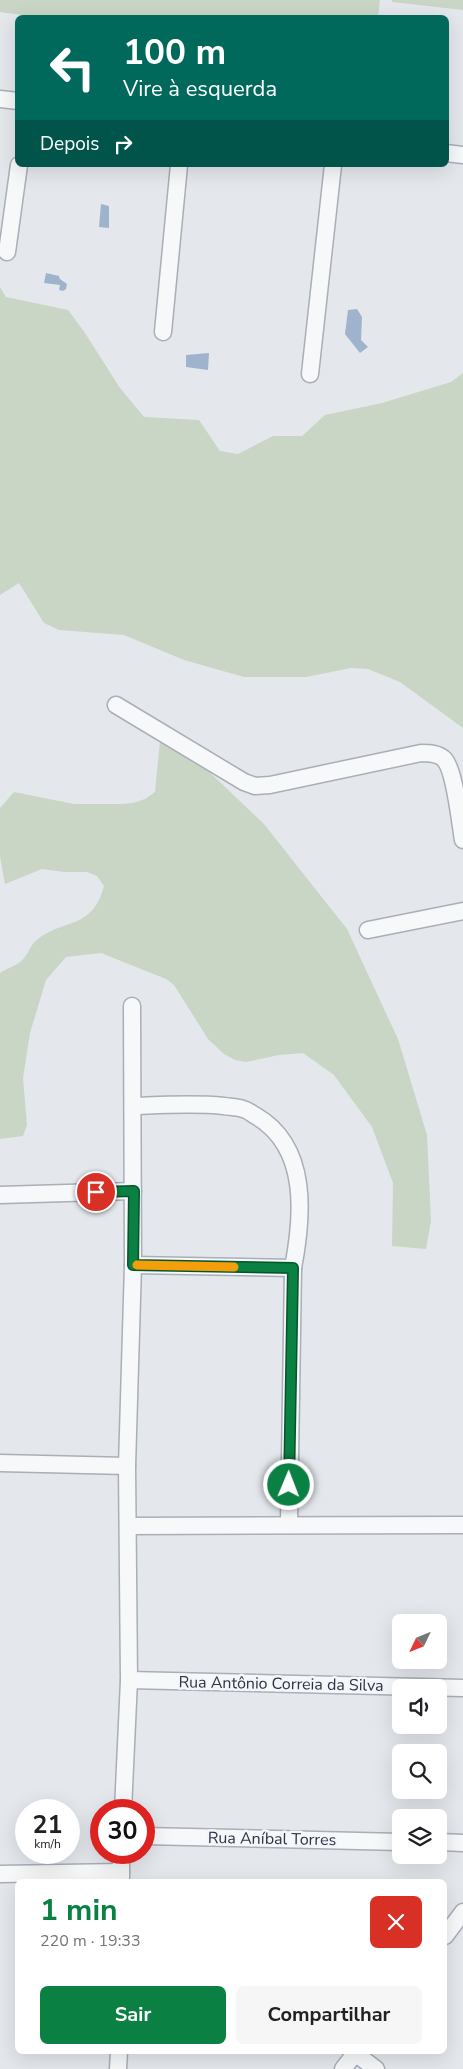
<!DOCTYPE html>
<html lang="pt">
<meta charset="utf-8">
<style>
:root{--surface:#fff;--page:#f6f6f6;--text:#202124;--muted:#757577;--accent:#0b8043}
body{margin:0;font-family:"Nunito Sans",sans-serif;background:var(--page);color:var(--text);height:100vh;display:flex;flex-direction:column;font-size:19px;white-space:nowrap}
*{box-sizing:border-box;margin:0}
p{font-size:16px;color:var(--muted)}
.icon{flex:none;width:28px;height:28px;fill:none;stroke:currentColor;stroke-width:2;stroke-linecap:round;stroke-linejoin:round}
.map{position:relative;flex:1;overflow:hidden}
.panel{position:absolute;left:15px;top:1879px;width:432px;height:175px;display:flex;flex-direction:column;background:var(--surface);border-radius:8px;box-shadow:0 5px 20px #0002}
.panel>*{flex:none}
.hud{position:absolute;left:15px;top:15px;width:434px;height:152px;border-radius:8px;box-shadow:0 5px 20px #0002;background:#00695c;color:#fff;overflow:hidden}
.needle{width:32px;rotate:227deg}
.controls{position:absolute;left:392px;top:1614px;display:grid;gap:10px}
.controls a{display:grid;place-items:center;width:55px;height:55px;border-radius:8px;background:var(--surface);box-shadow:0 5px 20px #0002;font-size:25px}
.speed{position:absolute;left:15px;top:1799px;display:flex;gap:10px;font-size:25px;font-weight:700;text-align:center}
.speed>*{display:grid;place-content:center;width:65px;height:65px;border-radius:50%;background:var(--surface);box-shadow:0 5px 20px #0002;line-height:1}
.speed small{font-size:12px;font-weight:400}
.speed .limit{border:8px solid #d22;background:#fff;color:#111}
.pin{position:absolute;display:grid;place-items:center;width:42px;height:42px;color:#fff;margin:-21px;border:2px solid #fff;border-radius:50%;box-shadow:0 1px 5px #0007}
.me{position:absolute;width:55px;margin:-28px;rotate:1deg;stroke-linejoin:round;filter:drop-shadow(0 0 4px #0008)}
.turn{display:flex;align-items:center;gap:18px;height:105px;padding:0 25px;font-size:22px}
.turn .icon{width:65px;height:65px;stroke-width:2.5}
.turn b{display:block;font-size:35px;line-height:42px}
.then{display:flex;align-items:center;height:48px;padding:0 25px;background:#0003;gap:10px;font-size:19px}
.round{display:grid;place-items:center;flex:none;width:52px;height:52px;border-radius:8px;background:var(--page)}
.summary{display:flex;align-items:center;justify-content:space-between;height:85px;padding:0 25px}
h1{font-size:30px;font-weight:700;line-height:38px;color:var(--accent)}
.primary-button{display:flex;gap:10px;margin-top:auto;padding:10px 25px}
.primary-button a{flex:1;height:58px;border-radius:8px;background:var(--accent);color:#fff;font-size:20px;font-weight:700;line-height:58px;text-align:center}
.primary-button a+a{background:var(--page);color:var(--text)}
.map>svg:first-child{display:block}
.green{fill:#c9d6c5}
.water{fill:#9fb4cc}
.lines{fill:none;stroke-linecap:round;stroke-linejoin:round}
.minor-casing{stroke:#a9aeb7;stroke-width:19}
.minor{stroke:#f7f8fa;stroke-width:16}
.route-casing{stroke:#07532c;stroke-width:12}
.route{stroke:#0b8043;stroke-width:9}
.slow{stroke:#f59e0b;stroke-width:9}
.labels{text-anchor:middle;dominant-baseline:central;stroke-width:5;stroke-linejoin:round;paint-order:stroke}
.street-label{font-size:16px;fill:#2b3445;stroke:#f4f6f9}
</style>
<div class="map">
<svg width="463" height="2069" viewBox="0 0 463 2069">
<rect width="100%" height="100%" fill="#e4e7ec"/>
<g class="green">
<polygon points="0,0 380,0 378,17 45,18 0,12"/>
<polygon points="392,0 463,0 463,10 392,2"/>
<polygon points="0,287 6,297 68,310 85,333 120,388 144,417 199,420 220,451 238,454 273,436 302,436 325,415 382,403 451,382 463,373 463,728 400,682 368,669 351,668 306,677 244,677 184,660 124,635 59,630 44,623 19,583 0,595"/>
<path d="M160 741 203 766 264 824 347 929 398 1039 427 1135 431 1221 426 1249 392 1246 393 1183 372 1127 334 1075 303 1053 279 1055 246 1062 235 1060 224 1054 208 1039 174 985 166 979 101 953 66 957 46 980 30 1033 23 1078 27 1125 23 1136 0 1139V973C7 968 17 966 23 959 29 953 30 945 37 940 63 918 92 931 104 886L97 876 87 872H64L42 869 5 884 0 856V808L14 792 74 804H121L133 803 145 799 155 792Z"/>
</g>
<g class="water">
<polygon points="101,204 109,206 109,228 99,227"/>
<polygon points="46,273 59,276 60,279 67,284 66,289 63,291 59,290 60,285 44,283"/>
<polygon points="357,309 362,317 361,340 368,347 360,353 345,334 348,310"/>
<polygon points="209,353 208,370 186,367 186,355"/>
</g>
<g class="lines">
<g class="minor-casing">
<g id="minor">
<polyline points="0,99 18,101"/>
<polyline points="446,153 463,155"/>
<polyline points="7,252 19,165"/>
<polyline points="163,332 179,165"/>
<polyline points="310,374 333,165"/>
<path d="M116 705 244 782 255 786 270 785 421 753C429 753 438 753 444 759 455 770 460 823 463 840"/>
<polyline points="368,930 463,911"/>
<path d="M133 1106C163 1105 194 1103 224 1106 230 1107 237 1107 243 1109 248 1110 252 1114 256 1116 309 1147 303 1216 293 1268L289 1525"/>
<polyline points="0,1195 133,1191"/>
<polyline points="133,1265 293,1268"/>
<polyline points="0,1463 127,1466"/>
<polyline points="128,1526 463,1525"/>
<polyline points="129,1680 463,1688"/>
<polyline points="123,1810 129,1680 127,1466 133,1265 132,1006"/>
<polyline points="144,1836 401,1842"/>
<polyline points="439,1842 463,1843"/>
<polyline points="0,1874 121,1872"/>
<polyline points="121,1881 121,1852"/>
<polyline points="445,1936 463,1912"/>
<polyline points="355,2053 376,2069"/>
<polyline points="118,2069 119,2051"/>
<polyline points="343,2069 357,2051"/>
</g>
</g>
<use href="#minor" class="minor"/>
</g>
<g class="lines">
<g class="route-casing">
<polyline id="route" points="96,1192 134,1191 133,1265 293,1268 289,1485"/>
</g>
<use href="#route" class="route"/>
<polyline class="slow" points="137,1265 234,1267"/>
</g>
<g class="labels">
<g class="street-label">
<text transform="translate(281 1684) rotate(1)">Rua Antônio Correia da Silva</text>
<text transform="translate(272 1839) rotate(1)">Rua Aníbal Torres</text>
</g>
</g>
</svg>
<div class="controls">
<a><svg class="needle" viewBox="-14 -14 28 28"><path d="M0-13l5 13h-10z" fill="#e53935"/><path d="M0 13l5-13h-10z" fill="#757577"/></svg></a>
<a><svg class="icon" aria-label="sound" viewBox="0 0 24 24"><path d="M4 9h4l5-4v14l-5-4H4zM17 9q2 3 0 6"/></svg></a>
<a><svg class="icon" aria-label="search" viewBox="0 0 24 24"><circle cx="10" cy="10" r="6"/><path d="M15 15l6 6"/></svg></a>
<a><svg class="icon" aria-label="layers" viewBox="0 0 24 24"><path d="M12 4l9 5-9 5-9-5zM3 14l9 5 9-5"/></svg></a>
</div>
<div class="speed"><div>21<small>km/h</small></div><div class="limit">30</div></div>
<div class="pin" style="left:96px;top:1192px;background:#d93025"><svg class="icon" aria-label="arrive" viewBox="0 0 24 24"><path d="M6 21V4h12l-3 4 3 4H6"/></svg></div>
<svg class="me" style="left:289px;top:1485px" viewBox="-20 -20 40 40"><circle r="17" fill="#0b8043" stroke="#fff" stroke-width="3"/><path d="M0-11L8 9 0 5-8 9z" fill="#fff"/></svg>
<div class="hud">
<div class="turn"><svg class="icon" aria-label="left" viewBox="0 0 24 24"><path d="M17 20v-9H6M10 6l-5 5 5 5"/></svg><div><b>100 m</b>Vire à esquerda</div></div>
<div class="then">Depois<svg class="icon" aria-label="right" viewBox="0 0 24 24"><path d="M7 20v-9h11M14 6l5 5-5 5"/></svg></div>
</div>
<section class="panel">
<div class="summary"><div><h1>1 min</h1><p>220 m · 19:33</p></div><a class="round" style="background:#d93025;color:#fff"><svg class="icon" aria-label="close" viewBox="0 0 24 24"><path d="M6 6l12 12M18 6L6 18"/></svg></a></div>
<div class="primary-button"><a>Sair</a><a>Compartilhar</a></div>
</section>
</div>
